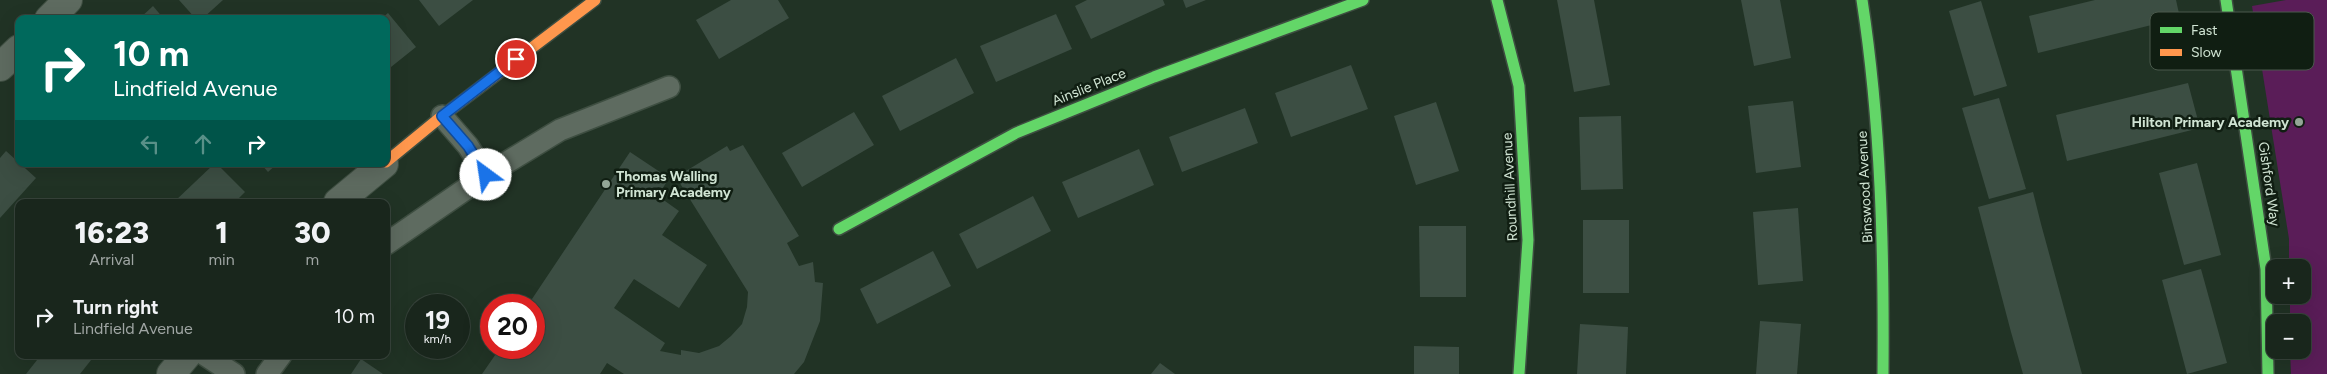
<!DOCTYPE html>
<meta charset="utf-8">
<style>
:root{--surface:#19261c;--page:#263229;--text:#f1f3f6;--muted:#9fa5a3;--line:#37433b}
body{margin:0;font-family:Figtree,sans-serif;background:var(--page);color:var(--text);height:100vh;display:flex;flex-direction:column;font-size:19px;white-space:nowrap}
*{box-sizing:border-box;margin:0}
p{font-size:16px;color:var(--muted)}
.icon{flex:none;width:28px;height:28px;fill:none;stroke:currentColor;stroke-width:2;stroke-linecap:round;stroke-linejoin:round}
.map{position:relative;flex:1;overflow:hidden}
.drawer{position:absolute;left:15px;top:199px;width:375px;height:160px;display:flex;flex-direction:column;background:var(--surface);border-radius:10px;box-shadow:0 5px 20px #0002,0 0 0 1px var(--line)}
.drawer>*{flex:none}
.top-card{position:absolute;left:15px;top:15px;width:375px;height:152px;border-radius:10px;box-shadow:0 5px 20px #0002,0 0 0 1px var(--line);background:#00695c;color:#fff;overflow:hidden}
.tools{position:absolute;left:2266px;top:259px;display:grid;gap:10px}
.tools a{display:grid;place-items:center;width:45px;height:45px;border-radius:10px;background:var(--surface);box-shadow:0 5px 20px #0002,0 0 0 1px var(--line);font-size:25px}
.speed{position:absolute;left:405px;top:294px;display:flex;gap:10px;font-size:25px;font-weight:700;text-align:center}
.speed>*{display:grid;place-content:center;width:65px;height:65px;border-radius:50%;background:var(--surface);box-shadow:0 5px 20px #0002,0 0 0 1px var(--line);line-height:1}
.speed small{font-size:12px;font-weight:400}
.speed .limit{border:8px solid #d22;background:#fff;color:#111}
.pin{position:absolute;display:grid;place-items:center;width:42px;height:42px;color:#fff;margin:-21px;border:2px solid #fff;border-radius:50%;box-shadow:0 1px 5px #0007}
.me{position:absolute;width:55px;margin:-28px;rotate:329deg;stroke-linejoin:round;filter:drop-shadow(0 0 4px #0008)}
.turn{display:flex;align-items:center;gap:18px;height:105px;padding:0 15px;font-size:22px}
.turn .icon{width:65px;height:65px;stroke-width:2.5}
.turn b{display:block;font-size:35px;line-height:42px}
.lanes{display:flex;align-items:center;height:48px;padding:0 15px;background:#0003;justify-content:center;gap:25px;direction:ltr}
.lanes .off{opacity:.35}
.eta{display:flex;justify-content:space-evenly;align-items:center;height:85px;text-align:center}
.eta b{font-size:30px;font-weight:800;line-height:35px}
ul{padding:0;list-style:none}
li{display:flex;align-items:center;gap:15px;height:65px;padding:0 15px}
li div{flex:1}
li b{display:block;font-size:19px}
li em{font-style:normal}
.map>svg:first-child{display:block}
.green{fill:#5a1d58}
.building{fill:#3c4e43}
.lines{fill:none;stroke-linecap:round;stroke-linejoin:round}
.lane-casing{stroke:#3e4e41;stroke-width:24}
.street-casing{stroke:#3e4e41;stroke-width:30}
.fast-casing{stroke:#3e4e41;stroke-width:14}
.slow-casing{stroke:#3e4e41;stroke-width:14}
.lane{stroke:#5e6b60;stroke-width:21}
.street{stroke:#5e6b60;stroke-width:28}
.fast{stroke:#63d668;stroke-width:11}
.slow{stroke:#ff974d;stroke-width:11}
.route-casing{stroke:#114b97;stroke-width:12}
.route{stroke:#1a73e8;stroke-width:9}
.poi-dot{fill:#93a696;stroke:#101e12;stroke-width:2}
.labels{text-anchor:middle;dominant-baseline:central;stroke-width:5;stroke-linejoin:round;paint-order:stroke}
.street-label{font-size:14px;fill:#d0e4d3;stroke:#101e12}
.poi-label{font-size:14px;font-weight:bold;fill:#d0e4d3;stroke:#101e12;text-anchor:end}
.key{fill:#101e12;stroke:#4a594c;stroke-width:1}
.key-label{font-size:14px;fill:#d0e4d3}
</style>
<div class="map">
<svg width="2327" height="374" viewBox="0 0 2327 374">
<rect width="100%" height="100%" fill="#213325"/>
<polygon class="green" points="2286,0 2327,0 2327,374 2291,374 2290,350 2302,350 2302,322 2290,322 2290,295 2302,295 2302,268 2289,267 2289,239 2252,6"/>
<g class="building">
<polygon points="179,0 223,0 202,19 196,19"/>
<polygon points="419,0 473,0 439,26"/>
<polygon points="731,0 778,0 789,18 719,59 696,20"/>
<polygon points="1087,0 1163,0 1165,5 1091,39 1075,6"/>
<polygon points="1183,0 1206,0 1186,8"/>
<polygon points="1557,0 1594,0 1610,85 1574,92"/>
<polygon points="1741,0 1780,0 1791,58 1754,66"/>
<polygon points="2095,0 2176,0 2180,18 2038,53 2029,16"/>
<polygon points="1981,1 2007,86 1974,96 1949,11"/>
<polygon points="153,6 164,19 139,19"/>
<polygon points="388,13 416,47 386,71 386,19 381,19"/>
<polygon points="1056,14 1072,49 996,82 980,46"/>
<polygon points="956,58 974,93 900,131 882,96"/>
<polygon points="1351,65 1368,109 1291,137 1275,93"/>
<polygon points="2188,83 2200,128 2067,161 2056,115"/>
<polygon points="1999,98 2026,189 1989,199 1962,108"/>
<polygon points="1793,101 1801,167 1756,173 1748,106"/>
<polygon points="1436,102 1459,171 1416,185 1394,116"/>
<polygon points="1245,108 1258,143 1182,172 1169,137"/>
<polygon points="854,112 874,145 802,187 782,153"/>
<polygon points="1621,116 1623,189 1581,190 1579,117"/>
<polygon points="743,145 799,236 787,243 799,266 813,262 815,282 823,283 820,321 804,362 794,374 624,374 607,363 600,374 482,374 500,348 534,348 534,305 528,305 630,152 669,178 658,196 679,211 662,235 707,265 679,308 634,279 614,308 665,343 660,351 681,355 681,350 699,353 719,346 731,336 742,324 747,307 748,292 676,177 727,146 730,151"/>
<polygon points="1139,149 1154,185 1078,218 1062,182"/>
<polygon points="6,151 36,178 0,218 0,158"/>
<polygon points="2197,163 2221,255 2184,265 2159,173"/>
<polygon points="214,164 217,164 245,192 235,202 174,202"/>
<polygon points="261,164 277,164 268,172"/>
<polygon points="2033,192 2041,224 2082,374 2023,374 2011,332 1978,207"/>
<polygon points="1033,196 1051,231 977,269 959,234"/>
<polygon points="1798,208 1803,281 1758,285 1753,212"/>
<rect x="1583" y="220" width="46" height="73"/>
<polygon points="1419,226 1466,226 1466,297 1420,297"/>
<polygon points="933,251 951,286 877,324 860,289"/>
<polygon points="2201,269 2227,363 2187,374 2162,280"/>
<polygon points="1760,321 1801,324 1797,374 1756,374"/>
<polygon points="1580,324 1628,327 1626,374 1577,374"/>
<polygon points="1414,346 1459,347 1459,374 1414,374"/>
<polygon points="41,355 95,355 80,374 26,374"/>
<polygon points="361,359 383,374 351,374"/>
<polygon points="1160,363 1175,374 1151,374"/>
</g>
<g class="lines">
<g class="lane-casing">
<g id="lane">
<polyline points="442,116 468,146 486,175"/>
<polyline points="386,244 486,175 560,130 669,87"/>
<polyline points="205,355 234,374"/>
<polyline points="267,374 281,355"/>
</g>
</g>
<g class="street-casing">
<g id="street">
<polyline points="49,19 68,0"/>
<polyline points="0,67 19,49"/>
<polyline points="338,202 384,164"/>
<polyline points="171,374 187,355"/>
</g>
</g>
<g class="fast-casing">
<g id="fast">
<polyline points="1497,0 1519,86 1528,240 1519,374"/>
<path d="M1862 0C1881 124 1884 248 1883 374"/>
<polyline points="2226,0 2266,269 2268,374"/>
<polyline points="839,229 1016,133 1154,77 1363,0"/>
</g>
</g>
<g class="slow-casing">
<polyline id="slow" points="386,162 442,116 595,0"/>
</g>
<use href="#lane" class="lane"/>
<use href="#street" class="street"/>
<use href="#fast" class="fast"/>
<use href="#slow" class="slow"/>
</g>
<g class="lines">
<g class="route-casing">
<polyline id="route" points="486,175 468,146 442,116 516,59"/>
</g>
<use href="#route" class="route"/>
</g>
<g class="poi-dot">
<circle cx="2299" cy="122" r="5"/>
<circle cx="606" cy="184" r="5"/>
</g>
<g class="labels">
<g class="street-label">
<text transform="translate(1089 87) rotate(-22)">Ainslie Place</text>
<text transform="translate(2269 184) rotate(82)">Gishford Way</text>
<text transform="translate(1510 187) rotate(-93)">Roundhill Avenue</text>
<text transform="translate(1865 187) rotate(-93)">Binswood Avenue</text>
</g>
<g class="poi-label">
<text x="2289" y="122">Hilton Primary Academy</text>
<text x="616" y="176" text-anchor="start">Thomas Walling<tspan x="616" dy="16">Primary Academy</tspan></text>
</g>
</g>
<rect x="2150" y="12" width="164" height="58" rx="8" class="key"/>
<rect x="2160" y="27" width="22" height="6" fill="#63d668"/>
<rect x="2160" y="49" width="22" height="7" fill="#ff974d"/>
<g class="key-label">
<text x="2191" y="35">Fast</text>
<text x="2191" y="57">Slow</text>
</g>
</svg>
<div class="tools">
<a>+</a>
<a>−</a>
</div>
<div class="speed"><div>19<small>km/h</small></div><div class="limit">20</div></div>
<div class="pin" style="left:516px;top:59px;background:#d93025"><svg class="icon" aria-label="arrive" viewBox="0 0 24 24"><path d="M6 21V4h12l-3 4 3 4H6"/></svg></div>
<svg class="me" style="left:486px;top:175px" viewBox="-20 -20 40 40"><circle r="19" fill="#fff"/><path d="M0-13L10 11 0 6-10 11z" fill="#1a73e8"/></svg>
<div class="top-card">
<div class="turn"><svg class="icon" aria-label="right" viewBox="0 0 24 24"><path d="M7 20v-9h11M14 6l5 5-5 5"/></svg><div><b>10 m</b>Lindfield Avenue</div></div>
<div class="lanes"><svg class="icon off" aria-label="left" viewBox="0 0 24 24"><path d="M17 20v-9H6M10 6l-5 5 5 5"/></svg><svg class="icon off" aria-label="ahead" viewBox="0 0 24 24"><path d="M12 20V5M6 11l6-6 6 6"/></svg><svg class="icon" aria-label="right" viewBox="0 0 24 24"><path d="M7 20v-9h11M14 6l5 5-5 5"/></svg></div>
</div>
<section class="drawer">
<div class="eta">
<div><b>16:23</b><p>Arrival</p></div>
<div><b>1</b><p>min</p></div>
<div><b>30</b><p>m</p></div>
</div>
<ul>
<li><svg class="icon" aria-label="right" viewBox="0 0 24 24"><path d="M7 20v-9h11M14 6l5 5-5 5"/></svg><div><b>Turn right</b><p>Lindfield Avenue</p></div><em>10 m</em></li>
</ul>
</section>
</div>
